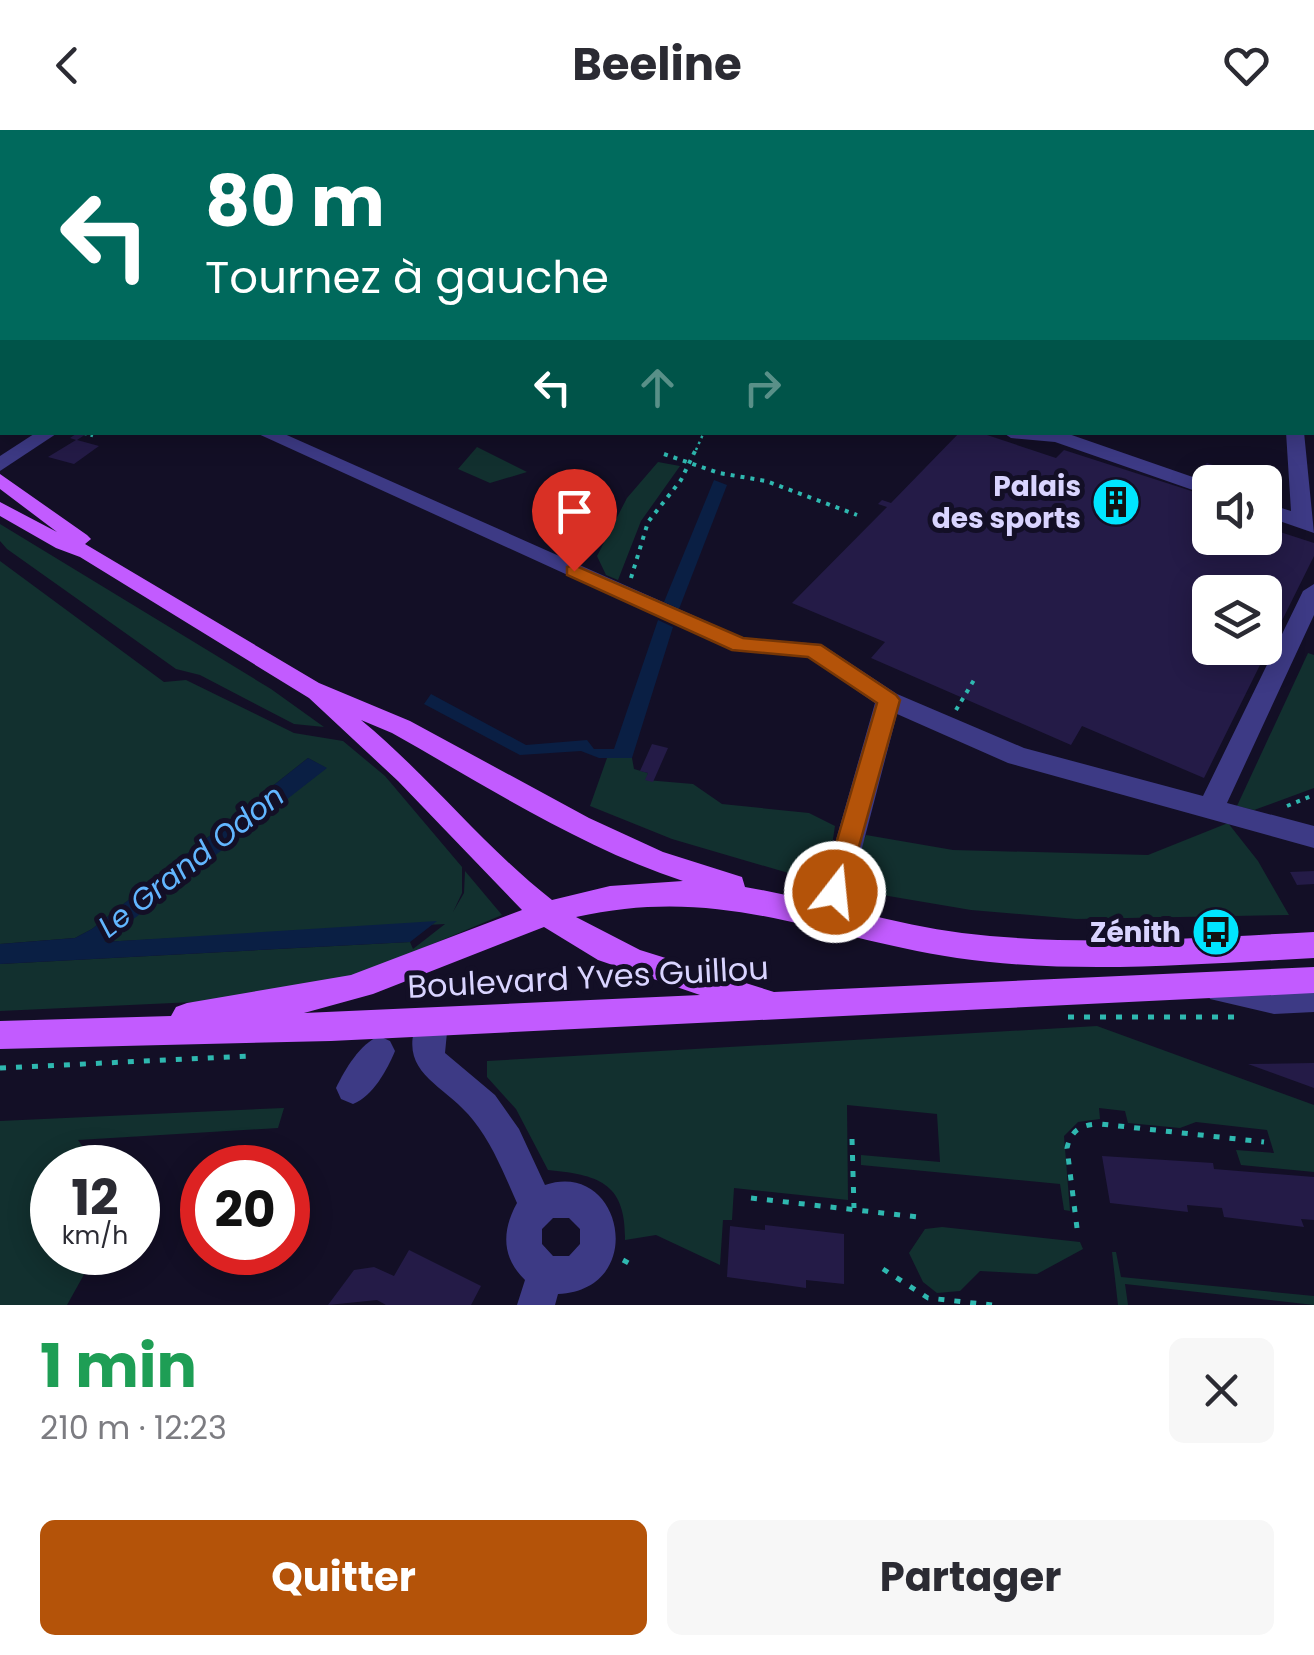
<!DOCTYPE html>
<html lang="fr">
<meta charset="utf-8">
<style>
:root{--surface:#fff;--page:#f7f7f7;--text:#2b2b33;--muted:#7c7c81;--accent:#b45309}
body{margin:0;font-family:Poppins,sans-serif;background:var(--page);color:var(--text);height:100vh;display:flex;flex-direction:column;font-size:38px;white-space:nowrap}
*{box-sizing:border-box;margin:0}
p{font-size:32px;color:var(--muted)}
.icon{flex:none;width:55px;height:55px;fill:none;stroke:currentColor;stroke-width:2;stroke-linecap:round;stroke-linejoin:round}
.map{position:relative;height:1175px;overflow:hidden}
.panel{display:flex;flex-direction:column;background:var(--surface);flex:1}
.panel>*{flex:none}
.guide{position:absolute;left:0px;top:0px;width:1315px;height:305px;box-shadow:0 5px 25px #0003;background:#00695c;color:#fff;overflow:hidden}
.controls{position:absolute;left:1192px;top:335px;display:grid;gap:20px}
.controls a{display:grid;place-items:center;width:90px;height:90px;border-radius:15px;background:var(--surface);box-shadow:0 5px 25px #0003;font-size:50px}
.speed{position:absolute;left:30px;top:1015px;display:flex;gap:20px;font-size:50px;font-weight:700;text-align:center}
.speed>*{display:grid;place-content:center;width:130px;height:130px;border-radius:50%;background:var(--surface);box-shadow:0 5px 25px #0003;line-height:1}
.speed small{font-size:25px;font-weight:400}
.speed .limit{border:15px solid #d22;background:#fff;color:#111}
.pin{position:absolute;display:grid;place-items:center;width:85px;height:85px;color:#fff;margin:-102px -42px;border-radius:50% 50% 50% 0;rotate:-45deg;box-shadow:0 0 10px #0007}
.pin .icon{rotate:45deg}
.me{position:absolute;width:110px;margin:-55px;rotate:16deg;stroke-linejoin:round;filter:drop-shadow(0 0 8px #0008)}
.turn{display:flex;align-items:center;gap:35px;height:210px;padding:0 40px;font-size:45px}
.turn .icon{width:130px;height:130px;stroke-width:2.5}
.turn b{display:block;font-size:70px;line-height:85px}
.lanes{display:flex;align-items:center;height:95px;padding:0 40px;background:#0003;justify-content:center;gap:50px;direction:ltr}
.lanes .off{opacity:.35}
.round{display:grid;place-items:center;flex:none;width:105px;height:105px;border-radius:15px;background:var(--page)}
.headline{display:flex;align-items:center;justify-content:space-between;height:170px;padding:0 40px}
h1{font-size:60px;font-weight:700;line-height:75px;color:#1e9e55}
.cta{display:flex;gap:20px;margin-top:auto;padding:20px 40px}
.cta a{flex:1;height:115px;border-radius:15px;background:var(--accent);color:#fff;font-size:40px;font-weight:700;line-height:115px;text-align:center}
.cta a+a{background:var(--page);color:var(--text)}
header{display:flex;justify-content:space-between;align-items:center;height:130px;padding:0 40px;background:var(--surface);font-size:45px;font-weight:700}
.map>svg:first-child{display:block}
.green{fill:#12302f}
.water{fill:#0a1f44}
.building{fill:#241b47;fill-rule:evenodd}
.lines{fill:none;stroke-linecap:round;stroke-linejoin:round}
.path-far2{stroke:#2fb8b0;stroke-width:2.5;stroke-dasharray:2.5 4;stroke-linecap:butt}
.path-far1{stroke:#2fb8b0;stroke-width:4;stroke-dasharray:4 6;stroke-linecap:butt}
.path{stroke:#2fb8b0;stroke-width:5;stroke-dasharray:6 10;stroke-linecap:butt}
.minor{fill:#3d3a85;fill-rule:evenodd}
.major{fill:#c25bff;fill-rule:evenodd}
.route{fill:#b45309;stroke:#753606;stroke-width:2.5}
.labels{text-anchor:middle;dominant-baseline:central;stroke-width:10;stroke-linejoin:round;paint-order:stroke}
.poi-label{font-size:28px;font-weight:bold;fill:#d9d4ff;stroke:#130f26;text-anchor:end}
.water-label{font-size:30px;font-style:italic;fill:#62b6ff;stroke:#130f26}
.near-street-label{font-size:32px;fill:#d9d4ff;stroke:#130f26}
</style>
<header><svg class="icon" aria-label="back" viewBox="0 0 24 24"><path d="M15 5l-7 7 7 7"/></svg>Beeline<svg class="icon" aria-label="heart" viewBox="0 0 24 24"><path d="M12 20l-8-8c-3-5 5-10 8-4 3-6 11-1 8 4z"/></svg></header>
<div class="map">
<svg width="1314" height="1175" viewBox="0 0 1314 1175">
<rect width="100%" height="100%" fill="#130f26"/>
<g class="green">
<polygon points="0,0 1314,0 1314,31 1312,2 2,2 0,137"/>
<polygon points="477,317 527,342 490,353 458,339"/>
<polygon points="658,332 680,336 641,391 618,450 606,445 597,426 627,368"/>
<polygon points="0,394 271,559 324,597 294,594 200,545 176,539 7,419 0,411"/>
<polygon points="0,431 164,552 186,550 294,603 343,611 385,646 462,737 462,763 453,782 464,763 465,741 502,785 361,844 238,870 0,881 0,834 410,812 413,819 445,794 102,812 326,638 308,628 92,799 75,808 0,814"/>
<polygon points="1308,523 1314,525 1314,658 1254,680 1237,676"/>
<polygon points="607,628 632,628 634,639 648,643 646,650 693,654 722,674 809,683 835,696 826,754 672,709 590,676"/>
<polygon points="1228,693 1258,731 1289,785 1076,789 971,780 847,759 845,754 866,705 953,720 1148,725"/>
<path d="M1097 896 1314 975V1042L1241 1035 1236 1020 1274 1023 1267 1000 1196 992 1180 998 1128 993 1125 981 1099 978 1100 989 1078 992 1064 1006 1070 1081 1064 1080 1060 1054 861 1035V1025L940 1032 937 984 847 975 848 1070 734 1058 732 1090H723L720 1135 656 1105 625 1110C626 1052 598 1045 548 1040L516 979 487 947V931Z"/>
<polygon points="284,978 278,998 78,1010 97,1037 52,1038 52,1122 96,1123 67,1175 0,1175 0,991"/>
<polygon points="942,1097 1080,1112 1083,1119 1037,1144 980,1141 960,1161 937,1163 923,1152 909,1123 925,1099"/>
<polygon points="1112,1122 1116,1122 1121,1147 1314,1166 1314,1175 1125,1154 1128,1175 1118,1175"/>
</g>
<g class="water">
<polygon points="714,350 727,355 679,479 664,472"/>
<polygon points="658,490 673,497 632,628 599,628 581,621 520,625 424,574 431,564 526,615 587,610 594,619 614,619"/>
<polygon points="308,628 327,638 104,812 437,791 410,812 0,834 0,814 75,808 92,799"/>
</g>
<g class="building">
<polygon points="79,302 89,302 77,310 99,316 74,334 48,327 76,310 70,308"/>
<path d="M960 302H978L1056 328 1064 320 1210 367V408H1265V397L1314 413V426L1204 648 1082 596 1071 615 871 528 885 512 792 473 887 377 878 374 882 370 891 373ZM1210 462H1265V518H1210Z"/>
<polygon points="1207,333 1263,352 1241,352 1201,339"/>
<polygon points="652,614 668,618 653,652 645,650 648,643 640,641"/>
<polygon points="1314,741 1314,754 1297,755 1290,742"/>
<polygon points="1314,933 1314,958 1248,934 1249,934"/>
<polygon points="1102,1026 1213,1033 1214,1039 1314,1047 1314,1090 1301,1089 1304,1097 1224,1087 1222,1078 1187,1075 1188,1082 1110,1073"/>
<polygon points="765,1095 844,1104 844,1154 806,1150 806,1158 727,1147 730,1096 765,1100"/>
<polygon points="409,1120 481,1156 471,1175 386,1175 377,1170 328,1175 354,1140 374,1137 394,1146"/>
</g>
<g class="lines">
<g class="path-far2">
<polyline points="136,2 145,0"/>
<polyline points="286,2 301,0"/>
<polyline points="511,2 518,0"/>
<polyline points="78,302 96,307"/>
<polyline points="696,320 704,302"/>
</g>
<g class="path-far1">
<polyline points="664,324 719,343 766,351 857,385"/>
<polyline points="631,448 648,392 681,350 697,317"/>
<polyline points="956,580 974,550"/>
<polyline points="1287,676 1314,665"/>
</g>
<g class="path">
<polyline points="1068,887 1234,887"/>
<polyline points="0,938 250,926"/>
<polyline points="852,1009 854,1078"/>
<polyline points="751,1068 918,1087"/>
<path d="M1077 1098 1067 1018C1071 999 1083 994 1101 994L1264 1012"/>
<polyline points="623,1130 636,1137"/>
<polyline points="883,1139 928,1168 992,1175"/>
</g>
<g class="minor">
<rect x="1312" y="158" width="2" height="10"/>
<rect x="0" y="175" width="2" height="10"/>
<rect x="1312" y="211" width="2" height="12"/>
<rect x="1312" y="251" width="2" height="10"/>
<polygon points="37,302 59,302 0,341 0,326"/>
<polygon points="254,302 280,302 744,508 821,514 897,564 1024,618 1203,666 1303,461 1314,454 1314,485 1227,673 1314,696 1314,718 1008,633 897,584 844,787 839,796 829,799 819,796 814,787 875,573 808,527 732,520"/>
<polygon points="1002,302 1063,302 1210,353 1210,366 1055,312 1011,308"/>
<polygon points="1286,302 1304,302 1314,403 1265,386 1265,373 1291,381"/>
<polygon points="1221,845 1274,856 1314,854 1314,882 1274,884 1210,869 1206,859 1210,849"/>
<path d="M432 878 443 882 448 892 445 923 495 965 519 999 545 1055C623 1029 649 1160 558 1164L555 1175H517L525 1150C501 1127 502 1100 517 1073 504 1044 493 1015 473 990 442 951 392 943 421 882ZM553 1088H569L580 1099V1114L569 1126H553L542 1114V1099Z"/>
<path d="M379 906 390 911 395 921C387 940 373 966 353 974L341 969 336 958C345 939 360 914 379 906Z"/>
</g>
<path class="major" d="M0 344 87 405 91 409 85 414 319 553 410 591 589 688 663 722 742 747 745 757C818 769 889 794 962 803 1079 817 1197 808 1314 802V828C1196 834 1075 845 957 828 816 807 724 754 576 787L640 820 774 862 1314 837V863L331 911 0 919V891L171 886 176 877 187 873 351 845 522 780 398 651 309 568 80 427 56 418 0 386V372L57 402 0 359ZM361 590 392 603C486 656 580 717 683 751L610 756 552 770C483 716 429 646 361 590ZM544 797 598 830 700 865 304 883 373 864Z"/>
</g>
<polygon class="route" points="574,435 743,508 821,515 896,565 900,570 844,770 825,770 822,762 877,573 808,527 732,520 567,445 567,437"/>
<defs>
<g id="building-disc" transform="scale(2.5)"><circle r="9.5" fill="#00e5ff" stroke="#130f26"/><path d="M-4-6H4V6H1V3H-1V6H-4ZM-2.5-4.3h1.7v1.8h-1.7ZM.8-4.3h1.7v1.8H.8ZM-2.5-1h1.7V.8h-1.7ZM.8-1h1.7V.8H.8Z" fill="#111"/></g>
<g id="bus-disc" transform="scale(2.5)"><circle r="9.5" fill="#00e5ff" stroke="#130f26"/><path d="M-5-6H5V4H4V6H2V4H-2V6H-4V4H-5ZM-3.5-4V0h7V-4ZM-3.5 1.2v1.5H-2V1.2ZM2 1.2v1.5H3.5V1.2Z" fill="#111"/></g>
</defs>
<g fill-rule="evenodd">
<use href="#building-disc" x="1116" y="372"/>
<use href="#bus-disc" x="1216" y="802"/>
</g>
<g class="labels">
<g class="poi-label">
<text x="1081" y="356">Palais<tspan x="1081" dy="32">des sports</tspan></text>
<text x="1181" y="802">Zénith</text>
</g>
<g class="water-label">
<text transform="translate(191 731) rotate(-38)">Le Grand Odon</text>
</g>
<g class="near-street-label">
<text transform="translate(588 847) rotate(-3)">Boulevard Yves Guillou</text>
</g>
</g>
</svg>
<div class="controls">
<a><svg class="icon" aria-label="sound" viewBox="0 0 24 24"><path d="M4 9h4l5-4v14l-5-4H4zM17 9q2 3 0 6"/></svg></a>
<a><svg class="icon" aria-label="layers" viewBox="0 0 24 24"><path d="M12 4l9 5-9 5-9-5zM3 14l9 5 9-5"/></svg></a>
</div>
<div class="speed"><div>12<small>km/h</small></div><div class="limit">20</div></div>
<div class="pin" style="left:574px;top:441px;background:#d93025"><svg class="icon" aria-label="arrive" viewBox="0 0 24 24"><path d="M6 21V4h12l-3 4 3 4H6"/></svg></div>
<svg class="me" style="left:835px;top:762px" viewBox="-20 -20 40 40"><circle r="17" fill="#b45309" stroke="#fff" stroke-width="3"/><path d="M0-11L8 9 0 5-8 9z" fill="#fff"/></svg>
<div class="guide">
<div class="turn"><svg class="icon" aria-label="left" viewBox="0 0 24 24"><path d="M17 20v-9H6M10 6l-5 5 5 5"/></svg><div><b>80 m</b>Tournez à gauche</div></div>
<div class="lanes"><svg class="icon" aria-label="left" viewBox="0 0 24 24"><path d="M17 20v-9H6M10 6l-5 5 5 5"/></svg><svg class="icon off" aria-label="ahead" viewBox="0 0 24 24"><path d="M12 20V5M6 11l6-6 6 6"/></svg><svg class="icon off" aria-label="right" viewBox="0 0 24 24"><path d="M7 20v-9h11M14 6l5 5-5 5"/></svg></div>
</div>
</div>
<section class="panel">
<div class="headline"><div><h1>1 min</h1><p>210 m · 12:23</p></div><a class="round"><svg class="icon" aria-label="close" viewBox="0 0 24 24"><path d="M6 6l12 12M18 6L6 18"/></svg></a></div>
<div class="cta"><a>Quitter</a><a>Partager</a></div>
</section>
